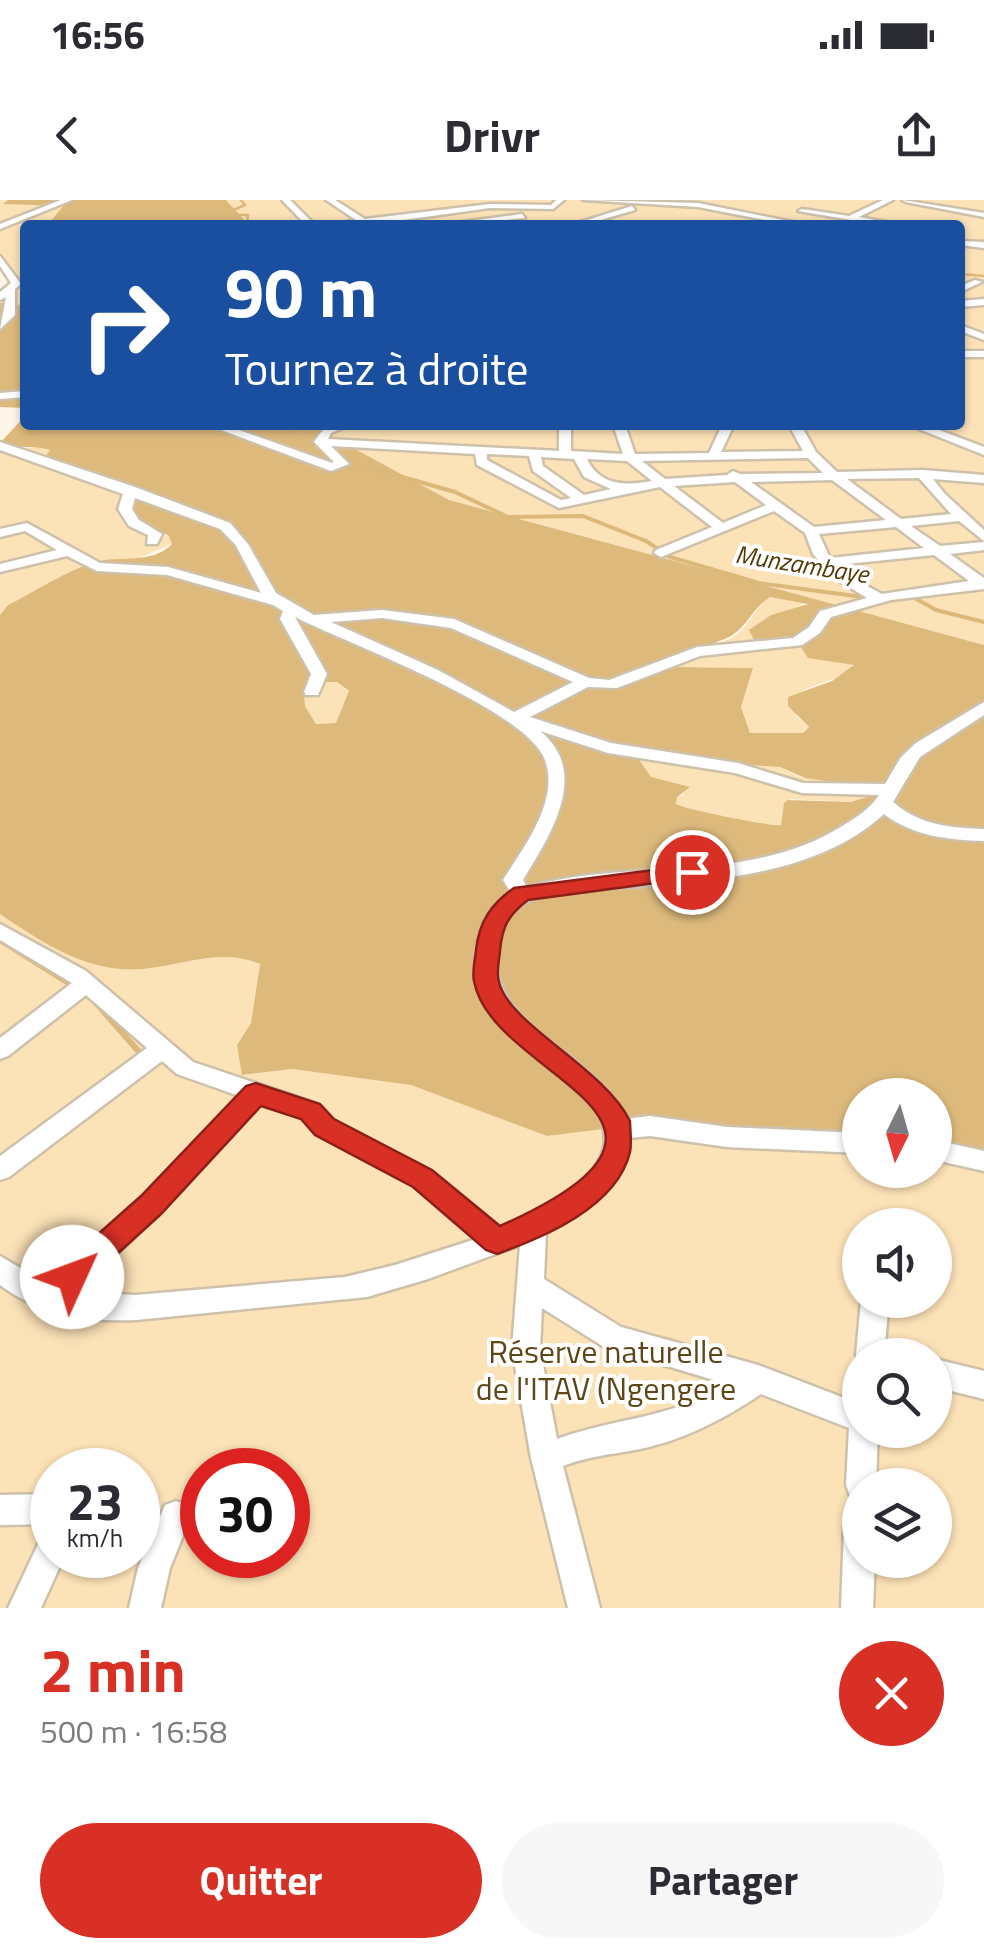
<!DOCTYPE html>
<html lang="fr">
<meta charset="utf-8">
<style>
:root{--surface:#fff;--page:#f7f7f7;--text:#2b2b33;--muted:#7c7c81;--accent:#d93025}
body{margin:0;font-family:"Titillium Web",sans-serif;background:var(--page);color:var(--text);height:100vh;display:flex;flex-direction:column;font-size:38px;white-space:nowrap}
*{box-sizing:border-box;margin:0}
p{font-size:32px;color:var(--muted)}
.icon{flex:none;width:55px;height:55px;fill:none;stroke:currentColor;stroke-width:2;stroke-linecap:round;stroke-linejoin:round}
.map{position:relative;height:1408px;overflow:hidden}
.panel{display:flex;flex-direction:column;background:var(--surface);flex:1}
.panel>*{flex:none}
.guide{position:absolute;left:20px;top:20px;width:945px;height:210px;border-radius:10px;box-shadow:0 2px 8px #0004;background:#1a4fa0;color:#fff;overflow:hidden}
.needle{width:65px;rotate:185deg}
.fabs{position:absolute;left:842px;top:878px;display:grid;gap:20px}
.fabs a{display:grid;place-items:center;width:110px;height:110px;border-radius:50%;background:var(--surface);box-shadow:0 2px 8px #0004;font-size:50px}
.speed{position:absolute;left:30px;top:1248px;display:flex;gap:20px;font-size:50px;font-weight:700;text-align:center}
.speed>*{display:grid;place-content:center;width:130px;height:130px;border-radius:50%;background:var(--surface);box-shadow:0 2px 8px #0004;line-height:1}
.speed small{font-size:25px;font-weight:400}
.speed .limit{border:15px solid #d22;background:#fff;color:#111}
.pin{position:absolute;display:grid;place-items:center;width:85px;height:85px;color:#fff;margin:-42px;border:5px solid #fff;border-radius:50%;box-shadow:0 2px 10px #0007}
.me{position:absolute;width:110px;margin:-55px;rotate:47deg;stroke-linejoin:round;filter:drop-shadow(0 0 8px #0008)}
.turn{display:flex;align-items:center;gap:35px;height:210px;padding:0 40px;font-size:45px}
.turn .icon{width:130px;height:130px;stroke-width:2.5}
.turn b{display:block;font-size:70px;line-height:85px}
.round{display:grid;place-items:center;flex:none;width:105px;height:105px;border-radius:52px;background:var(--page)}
.headline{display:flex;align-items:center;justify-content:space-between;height:170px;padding:0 40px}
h1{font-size:60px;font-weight:700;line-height:75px;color:var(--accent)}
.primary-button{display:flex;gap:20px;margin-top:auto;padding:20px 40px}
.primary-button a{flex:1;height:115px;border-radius:60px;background:var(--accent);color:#fff;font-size:40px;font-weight:700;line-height:115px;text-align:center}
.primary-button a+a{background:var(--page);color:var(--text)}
.status{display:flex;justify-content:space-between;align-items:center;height:70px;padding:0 50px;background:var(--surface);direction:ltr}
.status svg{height:28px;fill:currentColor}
header{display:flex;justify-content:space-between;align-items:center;height:130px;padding:0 40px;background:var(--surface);font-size:45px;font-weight:700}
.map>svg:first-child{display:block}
.green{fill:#fce2b7;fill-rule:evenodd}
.forest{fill:#ddba7c;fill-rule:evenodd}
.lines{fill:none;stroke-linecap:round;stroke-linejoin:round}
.stream-far2{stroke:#dcb87a;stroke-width:2.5}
.stream-far1{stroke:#dcb87a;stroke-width:4}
.stream{stroke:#dcb87a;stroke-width:6}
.minor-casing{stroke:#cec1ab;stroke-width:5}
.minor{fill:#fff;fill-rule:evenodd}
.route{fill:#d93025;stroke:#8d1f18;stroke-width:2.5}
.labels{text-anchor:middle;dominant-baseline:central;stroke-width:8;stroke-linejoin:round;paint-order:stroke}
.far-water-label{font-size:25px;font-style:italic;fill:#503803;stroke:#fff}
.near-park-label{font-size:32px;fill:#5f4616;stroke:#fff}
</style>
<div class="status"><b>16:56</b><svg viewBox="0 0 49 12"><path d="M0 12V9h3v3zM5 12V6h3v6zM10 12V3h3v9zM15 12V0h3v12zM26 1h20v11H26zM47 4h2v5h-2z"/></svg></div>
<header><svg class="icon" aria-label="back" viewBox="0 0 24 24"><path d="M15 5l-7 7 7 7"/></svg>Drivr<svg class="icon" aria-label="share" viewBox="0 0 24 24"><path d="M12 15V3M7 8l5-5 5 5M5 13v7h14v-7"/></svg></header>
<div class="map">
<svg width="984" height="1408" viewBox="0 0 984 1408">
<rect width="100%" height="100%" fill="#fef6e9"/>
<g class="green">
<polygon points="0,0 64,6 48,25 25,25 25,105 0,102 0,94 10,82 0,66"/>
<polygon points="226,0 984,0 984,445 449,300 311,225 960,225 960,25 249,25"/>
<polygon points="0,243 21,249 45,247 139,293 162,335 169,336 172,344 136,359 92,363 8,405 0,415"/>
<path d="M770 397 808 402 757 425 766 448 802 447 808 457 854 465 846 474 805 489 796 516 809 527 803 533H750L741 507 753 468 676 467C689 452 714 447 733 437 748 429 755 407 770 397Z"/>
<polygon points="317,482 337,482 349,492 336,523 316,524 305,506 304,489"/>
<path d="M638 558 780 567 799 577 868 587 873 595 851 602 791 599 784 603 781 625C774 627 688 610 676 604L677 597 685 595 651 577Z"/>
<path d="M0 714C37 739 75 765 121 769 169 774 213 744 260 764L251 823 237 845 243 875 292 869 411 885 547 936 651 923 860 939V970H935V947L984 959V1408H0ZM860 1025H935V1100H860ZM860 1155H935V1230H860ZM52 1270H138V1355H52ZM202 1270H288V1355H202ZM860 1285H935V1360H860Z"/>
</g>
<g class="forest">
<polygon points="8,0 226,0 249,25 48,25 63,6 3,4"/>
<polygon points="0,103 25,105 25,208 0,207"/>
<path d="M25 216V225H311L449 300 984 445V959L935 947V895H860V939L652 923 547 936 411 885 292 869 242 875 237 845 251 823 260 764C212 744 169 774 120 769 75 765 37 739 0 714V415L8 405C35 392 65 371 95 362 120 355 152 365 172 344L169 336 134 317 136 298 58 264 46 256 50 250C34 245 17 249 0 243ZM770 397 808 404 771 415 749 430 758 448 801 447 808 458 854 465 832 481 788 497V506L809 527 803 533H750L741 507 753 468 676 467 711 452 716 442C747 434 747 412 770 397ZM317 482H337L349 491 336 523 316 524 305 506 304 489ZM638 558 780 567 805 578 868 587 873 595 851 602 788 600 784 603 781 625C774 627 688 610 676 604L677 597 690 587 651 577Z"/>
</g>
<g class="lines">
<g class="stream-far2">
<polyline points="241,0 245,5 222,15 248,15 247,21 286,25"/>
<polyline points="960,74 984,76"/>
<path d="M285 225C301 239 302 250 328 253"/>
<polyline points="339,256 370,268"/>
</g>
<g class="stream-far1">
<polyline points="364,266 455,292 508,317 583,316 646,341 670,357 759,383 870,398"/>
<polyline points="911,396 936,410 984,422"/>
</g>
<g class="stream">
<polyline points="0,740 75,787"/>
<polyline points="96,803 140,853"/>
</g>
<g class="minor-casing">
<g id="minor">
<polygon points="61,0 72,0 0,29 0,24"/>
<polygon points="282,0 290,0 315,25 306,25"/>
<polygon points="326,0 335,0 365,19 490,4 551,5 556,0 564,0 553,9 490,8 367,25 333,25 356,20"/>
<polygon points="583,0 698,3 808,25 791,25 698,7"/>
<polygon points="883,0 893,0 859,17 901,25 881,25 798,11 802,9 849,16"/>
<polygon points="902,0 984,13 984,17 906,2"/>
<polygon points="632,6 635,10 583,25 571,25"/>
<polygon points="522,14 525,18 451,25 455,23"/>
<polygon points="960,41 984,42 984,48 960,45"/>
<polygon points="0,56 21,84 15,89 15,115 0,129 6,97 0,100 0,92 11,83 0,66"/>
<polygon points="975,80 982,82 960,92 960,86"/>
<polygon points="984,99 984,105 960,107 960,101"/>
<polygon points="960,125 984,134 984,140 960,131"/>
<rect x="960" y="151" width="24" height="6"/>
<polygon points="25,191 25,197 0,199 0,193"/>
<path d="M208 225H225L332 263 334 262 314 242C324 226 331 225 350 225L331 233 328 239 559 251V225H571V251L623 254 613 225H625L635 254 709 253 722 225H734L721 252 803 251 789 225H801L816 252 837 272 923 270 984 275V283L933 279 945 294 984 330V341L959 321 911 326 940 346 984 342V350L950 354 984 378V389L891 400 831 417 820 433 802 445 700 456 617 488 588 487 530 517 611 543 738 563 803 583 885 584 901 557 916 543 984 502V515L920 557 893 602C919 625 951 628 984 629V641C949 640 912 636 884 614 819 674 714 681 631 687 600 689 569 689 539 697 517 705 504 715 499 739 479 829 595 848 625 919L650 916 727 927 860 933V953L727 947 650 936 629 938C624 985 586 1013 546 1033L544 1079 621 1127 758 1165 860 1204V1230H878L876 1285H860V1300L850 1296 846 1285 849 1228 761 1194C724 1219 684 1240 640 1249 610 1255 593 1255 563 1266L600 1408H568L531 1258 512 1149 520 1045 428 1079 367 1097 136 1120C87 1122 40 1115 0 1085V1056L51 1086 63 1068 142 997 239 896 177 874 162 861 9 977 0 980V956L147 848 86 795 8 856 0 859V838L72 783 0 740V724L86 771 193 862 318 904 332 920 432 972 501 1029C555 1006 649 959 581 892 552 863 512 843 489 808 476 787 472 767 478 742 482 721 492 704 511 693L503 680C523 648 560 601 545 560 525 508 348 444 295 417L327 474 318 495H306L304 492 311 474 280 419 283 411 273 405 167 375 97 371 67 356 0 372V364L57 350 25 331 0 337V329L27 323 100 363 168 367 261 393 235 344 220 329 135 298 132 309 139 320 162 334 157 344H147L148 335 129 326 118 309 123 294 0 250V242L135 287 230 323 248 344 276 393 314 415 382 410 454 419 589 478 609 480 697 447 793 438 809 427 820 411 867 398 833 377 813 354 805 333 774 311 661 357 654 353 656 350 712 327 660 287 559 308 477 265 475 254 331 246 349 264 331 271ZM487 254 529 256 533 271 571 298 561 300 487 260ZM541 257 574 259 584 277 611 289 584 295 543 266ZM808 258 823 273 740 274 733 271 727 275 665 279 642 261ZM587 259 627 261 652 281C626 286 600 286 587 259ZM919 278 951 314 901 319 847 279ZM832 280 886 320 814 327 751 282ZM735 282 766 305 723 323 674 286ZM896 327 924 348 830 358 819 334ZM934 355 969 381 882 394 854 379 837 365ZM382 418 451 428 573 482 514 512 438 470 331 422ZM540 531 608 553 735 573 802 593 879 595C870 609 858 616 844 625 747 686 631 657 527 687L523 680C549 637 592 573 540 531ZM261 903 302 918 316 934 414 986 476 1039 395 1065 345 1077 136 1095 77 1092 160 1013ZM542 1108 604 1147 727 1184C675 1218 614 1218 557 1239L540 1149Z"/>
<polygon points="909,225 926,225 984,247 984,255"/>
<polygon points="935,940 984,951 984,971 935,960"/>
<polygon points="861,1100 889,1100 884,1155 860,1155 860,1164 856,1155"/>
<polygon points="935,1159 984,1171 984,1199 935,1187"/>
<polygon points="52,1294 52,1324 0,1325 0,1295"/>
<polygon points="176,1301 187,1305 191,1316 170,1368 161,1408 129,1408 138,1368 165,1305"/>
<polygon points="860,1311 860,1360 875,1360 873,1408 841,1408 844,1327 849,1316"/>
<polygon points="52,1333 52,1355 65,1355 41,1408 8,1408 41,1338"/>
</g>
</g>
<use href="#minor" class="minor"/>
</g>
<path class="route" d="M692 665 703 672 700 677 528 700C508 715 502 727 500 751 499 761 496 773 499 782 509 825 603 867 630 921 630 930 632 943 630 952 617 1007 544 1037 497 1054L486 1050 413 987 315 935 301 919 261 906 161 1014 82 1086 72 1090 61 1086 57 1077 61 1067 141 996 246 886 256 883 320 904 334 919 432 970 500 1026C744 917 492 880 474 781 472 772 475 760 476 750 479 722 491 704 514 688Z"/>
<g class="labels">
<g class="far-water-label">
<text transform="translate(802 364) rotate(9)">Munzambaye</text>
</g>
<g class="near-park-label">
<text x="606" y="1151">Réserve naturelle<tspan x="606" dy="37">de l'ITAV (Ngengere</tspan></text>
</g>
</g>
</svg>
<div class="fabs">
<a><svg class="needle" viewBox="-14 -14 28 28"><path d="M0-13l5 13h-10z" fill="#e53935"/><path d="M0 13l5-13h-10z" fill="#7c7c81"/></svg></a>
<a><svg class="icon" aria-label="sound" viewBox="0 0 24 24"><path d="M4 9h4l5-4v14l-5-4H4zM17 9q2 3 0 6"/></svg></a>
<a><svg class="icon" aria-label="search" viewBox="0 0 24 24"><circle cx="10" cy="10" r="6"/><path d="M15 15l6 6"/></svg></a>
<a><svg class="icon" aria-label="layers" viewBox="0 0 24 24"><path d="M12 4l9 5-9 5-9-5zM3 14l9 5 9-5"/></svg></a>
</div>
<div class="speed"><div>23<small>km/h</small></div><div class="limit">30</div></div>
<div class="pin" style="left:692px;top:672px;background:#d93025"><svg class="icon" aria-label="arrive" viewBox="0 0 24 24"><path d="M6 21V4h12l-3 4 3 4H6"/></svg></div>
<svg class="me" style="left:72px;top:1077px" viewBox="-20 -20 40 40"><circle r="19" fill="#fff"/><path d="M0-13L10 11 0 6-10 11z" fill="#d93025"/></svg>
<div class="guide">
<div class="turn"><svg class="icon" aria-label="right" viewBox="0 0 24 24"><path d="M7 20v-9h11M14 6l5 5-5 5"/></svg><div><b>90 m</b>Tournez à droite</div></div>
</div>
</div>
<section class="panel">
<div class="headline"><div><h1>2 min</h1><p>500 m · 16:58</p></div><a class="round" style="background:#d93025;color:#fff"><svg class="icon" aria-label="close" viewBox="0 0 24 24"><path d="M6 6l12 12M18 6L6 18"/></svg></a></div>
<div class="primary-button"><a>Quitter</a><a>Partager</a></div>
</section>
